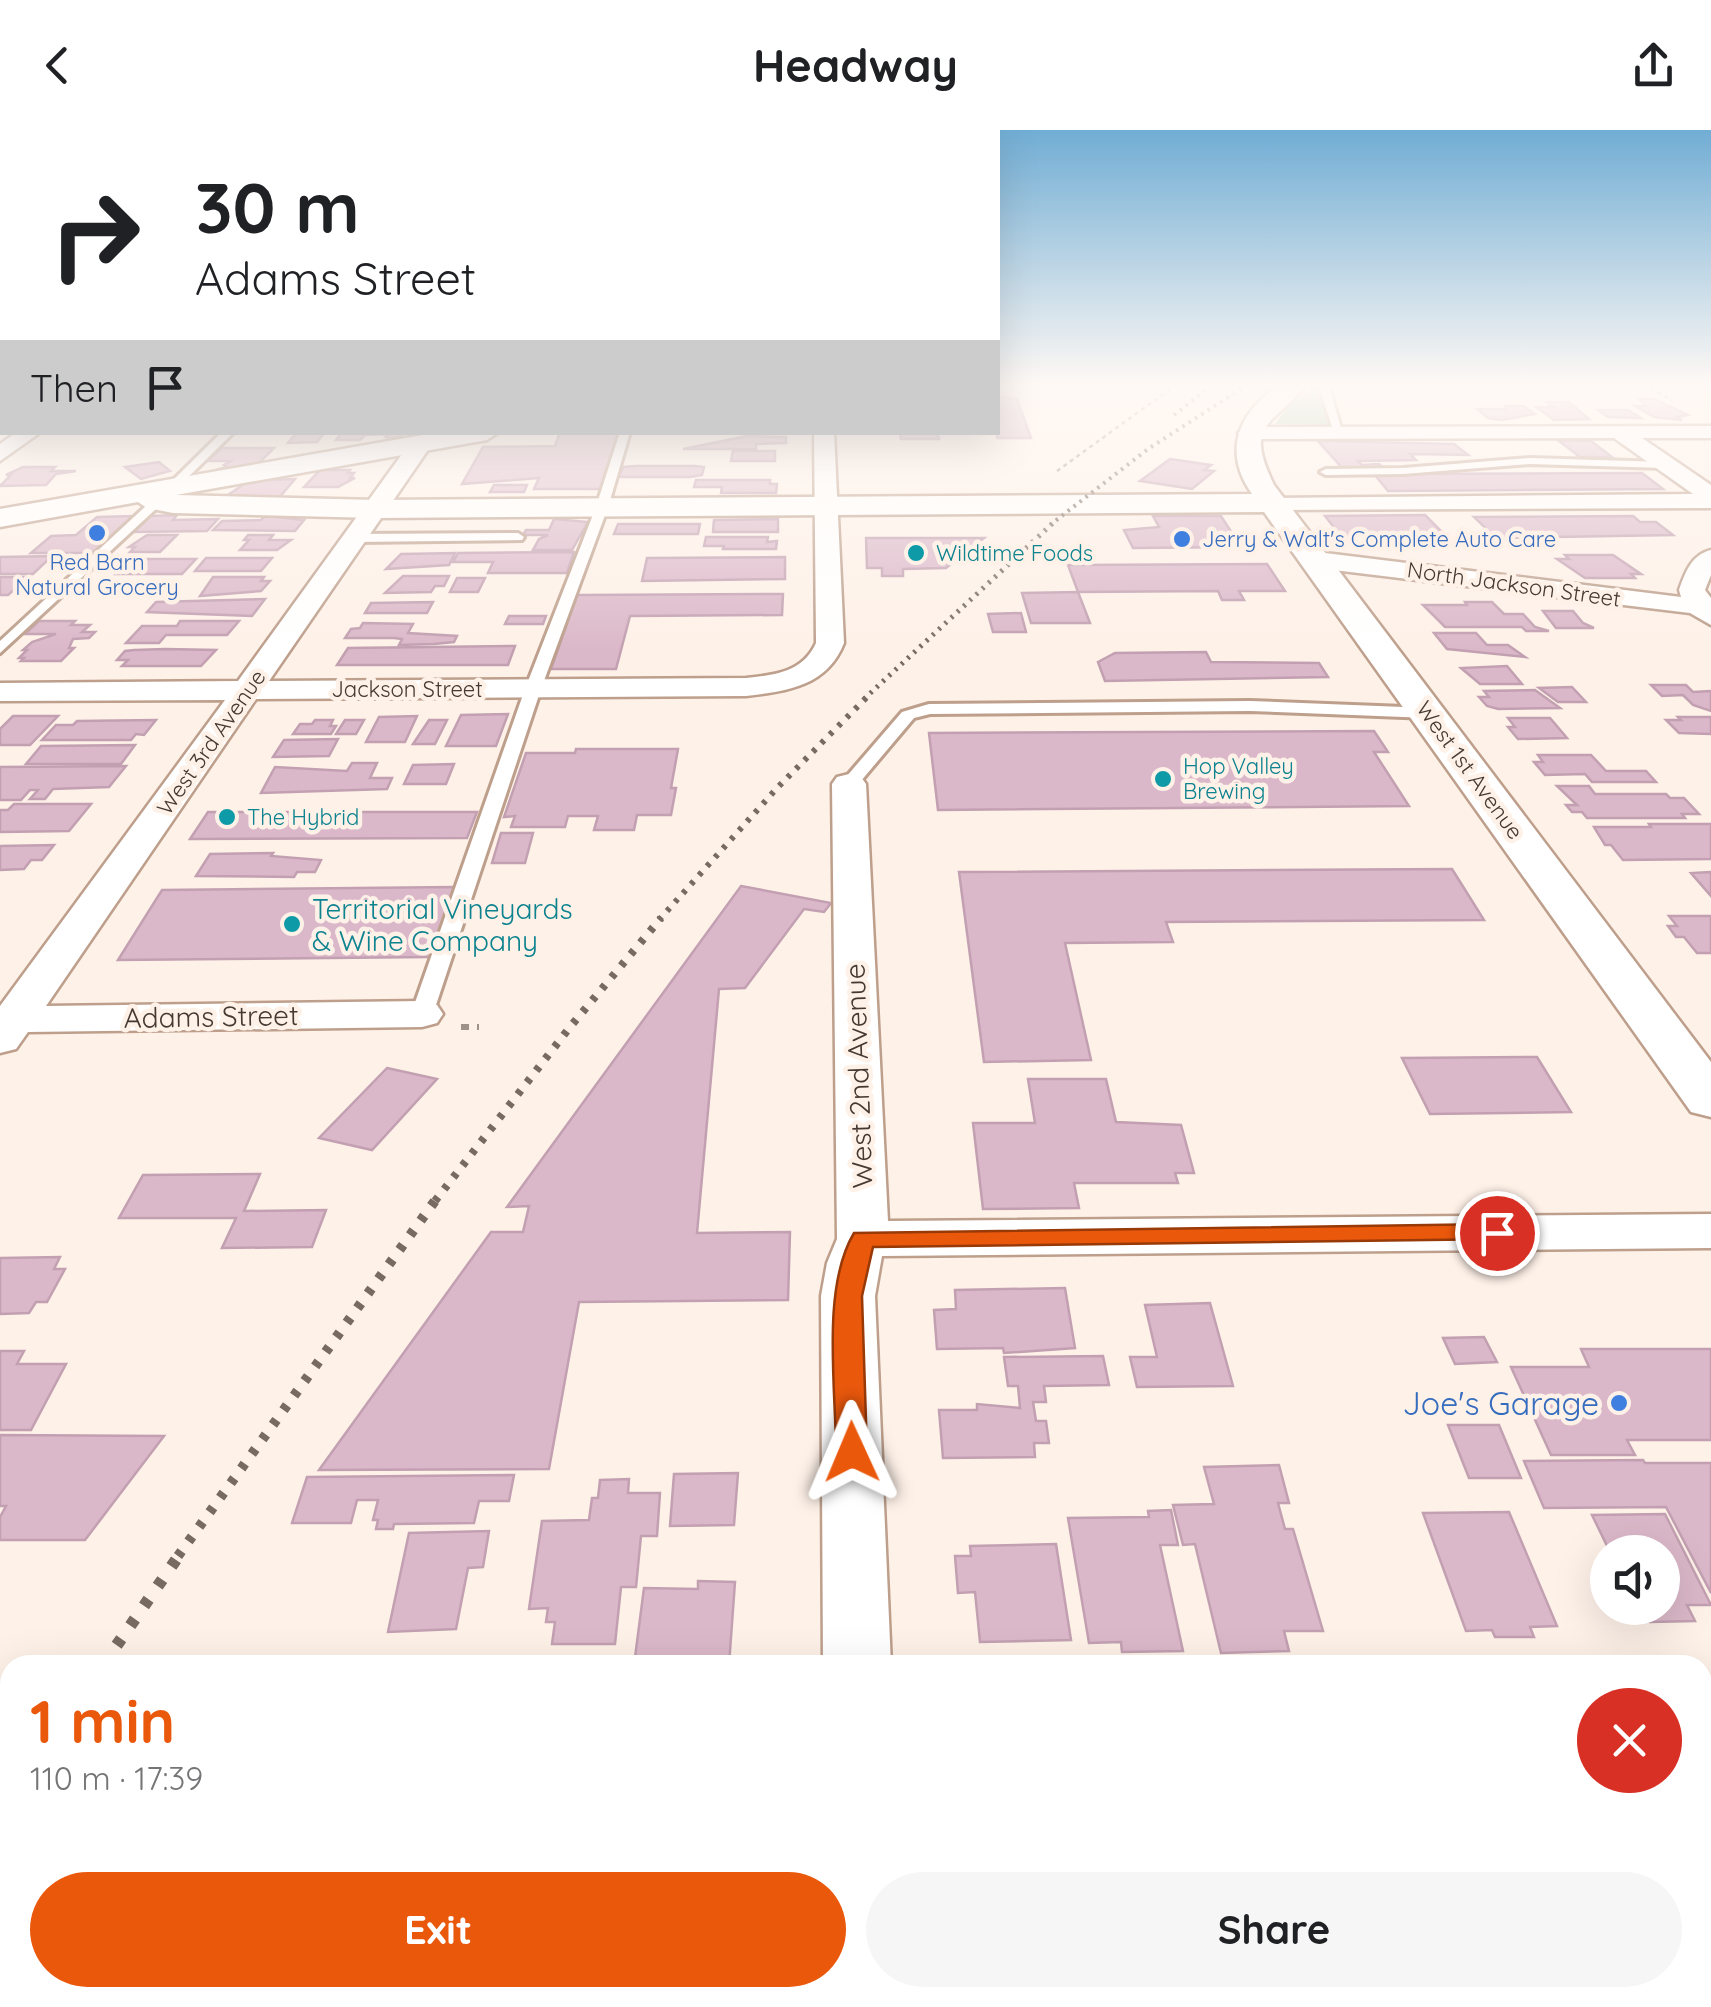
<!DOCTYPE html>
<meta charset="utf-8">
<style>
:root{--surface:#fff;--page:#f6f6f6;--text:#202124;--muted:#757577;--accent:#ea580c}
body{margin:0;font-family:Quicksand,sans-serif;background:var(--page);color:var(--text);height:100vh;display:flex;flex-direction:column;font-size:38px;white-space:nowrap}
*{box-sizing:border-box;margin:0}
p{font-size:32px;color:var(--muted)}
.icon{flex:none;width:55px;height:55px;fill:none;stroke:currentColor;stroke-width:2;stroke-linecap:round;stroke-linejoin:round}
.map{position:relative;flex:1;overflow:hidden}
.side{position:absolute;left:0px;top:1525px;width:1712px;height:352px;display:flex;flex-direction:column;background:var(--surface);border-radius:30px 30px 0 0;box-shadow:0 10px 40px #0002}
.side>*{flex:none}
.guide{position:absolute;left:0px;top:0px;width:1000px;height:305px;box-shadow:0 10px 40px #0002;background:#fff;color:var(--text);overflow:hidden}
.buttons{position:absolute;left:1590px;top:1405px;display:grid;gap:20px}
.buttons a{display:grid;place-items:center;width:90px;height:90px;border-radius:50%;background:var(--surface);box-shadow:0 10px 40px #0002;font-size:50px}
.pin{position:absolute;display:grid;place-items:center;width:85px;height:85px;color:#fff;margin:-42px;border:5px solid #fff;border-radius:50%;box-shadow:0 2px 10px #0007}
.me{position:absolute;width:110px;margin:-55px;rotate:359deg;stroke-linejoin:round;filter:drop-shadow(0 0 8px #0008)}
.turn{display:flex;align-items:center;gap:35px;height:210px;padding:0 30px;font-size:45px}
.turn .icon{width:130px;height:130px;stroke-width:2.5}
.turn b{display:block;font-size:70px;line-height:85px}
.then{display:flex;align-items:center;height:95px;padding:0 30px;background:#0003;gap:20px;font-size:38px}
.round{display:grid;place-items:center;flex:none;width:105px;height:105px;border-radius:52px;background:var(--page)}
.overview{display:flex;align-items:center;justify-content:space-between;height:170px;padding:0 30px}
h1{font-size:60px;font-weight:800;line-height:75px;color:var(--accent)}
.button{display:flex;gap:20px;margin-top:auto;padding:20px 30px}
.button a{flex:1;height:115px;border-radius:60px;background:var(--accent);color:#fff;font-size:40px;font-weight:800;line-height:115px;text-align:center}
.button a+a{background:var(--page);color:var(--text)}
header{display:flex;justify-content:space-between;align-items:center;height:130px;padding:0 30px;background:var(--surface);font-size:45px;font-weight:800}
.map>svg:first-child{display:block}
.green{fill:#a6cbb1}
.building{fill:#dbb8c9;stroke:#c2a0b1;stroke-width:2.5}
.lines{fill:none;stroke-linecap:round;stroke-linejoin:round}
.service-casing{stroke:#bd9f8c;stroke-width:6}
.minor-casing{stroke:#bd9f8c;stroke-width:5}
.tertiary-casing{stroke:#bd9f8c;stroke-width:5}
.path-far1{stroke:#9e9289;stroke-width:2.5;stroke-dasharray:4 4;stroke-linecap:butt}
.path{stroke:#9e9289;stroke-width:6;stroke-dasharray:8 8;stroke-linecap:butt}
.service{fill:#fff;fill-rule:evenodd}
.minor{fill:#fff;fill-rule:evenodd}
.tertiary{fill:#fff;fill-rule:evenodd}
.rail-far5{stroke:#766a61;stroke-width:4;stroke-dasharray:2.5 5;stroke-linecap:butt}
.rail-far4{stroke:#766a61;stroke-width:5;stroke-dasharray:2.5 6;stroke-linecap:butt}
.rail-far3{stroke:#766a61;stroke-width:6;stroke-dasharray:4 8;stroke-linecap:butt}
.rail-far2{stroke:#766a61;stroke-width:8;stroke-dasharray:5 10;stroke-linecap:butt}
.rail-far1{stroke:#766a61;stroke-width:10;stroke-dasharray:6 12;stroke-linecap:butt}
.rail{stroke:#766a61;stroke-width:12;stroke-dasharray:8 16;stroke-linecap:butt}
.route{fill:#ea580c;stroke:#983908;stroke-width:2.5}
.shop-dot{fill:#3f7fe0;stroke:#fef1e8;stroke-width:4}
.culture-dot{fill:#0f9aa8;stroke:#fef1e8;stroke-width:4}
.labels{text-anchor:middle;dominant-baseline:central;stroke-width:9;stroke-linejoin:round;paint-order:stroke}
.far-shop-label{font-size:22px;fill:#366cbe;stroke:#fef1e8;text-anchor:start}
.far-culture-label{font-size:22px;fill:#0d838f;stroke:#fef1e8;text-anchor:start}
.far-street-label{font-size:22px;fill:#453931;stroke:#fef1e8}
.culture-label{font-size:28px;fill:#0d838f;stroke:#fef1e8;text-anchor:start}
.street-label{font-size:28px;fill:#453931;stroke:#fef1e8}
.near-shop-label{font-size:32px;fill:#366cbe;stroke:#fef1e8;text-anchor:end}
</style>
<header><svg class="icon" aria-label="back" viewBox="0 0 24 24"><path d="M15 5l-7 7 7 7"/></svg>Headway<svg class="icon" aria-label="share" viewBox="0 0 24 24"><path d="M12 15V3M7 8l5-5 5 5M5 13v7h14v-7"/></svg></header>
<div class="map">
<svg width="1711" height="1877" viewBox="0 0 1711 1877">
<rect width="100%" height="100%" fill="#fef1e8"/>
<polygon class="green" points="1315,257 1329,295 1275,294 1288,276"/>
<g class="building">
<polygon points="998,266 1017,269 1031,308 997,308"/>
<polygon points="1639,269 1654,269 1688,285 1677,287 1682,290 1654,287 1635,276 1646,276"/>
<polygon points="1546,272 1569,272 1589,289 1554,290 1536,277 1553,277"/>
<polygon points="1505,276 1524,276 1535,284 1502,290 1488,288 1477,279 1506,279"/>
<polygon points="1598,280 1628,280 1641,288 1608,287"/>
<polygon points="297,302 325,302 317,312 288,313"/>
<polygon points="342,302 402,302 402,306 390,309 386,307 392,304 365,305 360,310 336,310"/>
<polygon points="560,302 620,302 603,359 534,359 539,348 462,354 483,317 555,316"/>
<polygon points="900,302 937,302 939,309 901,309"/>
<polygon points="747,306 786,307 786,313 756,314 756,319 683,319"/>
<polygon points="1318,311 1454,314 1468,325 1410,324 1416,330 1358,331 1362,335 1379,334 1385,339 1344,340"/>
<polygon points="1559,311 1591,311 1612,327 1580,327"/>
<polygon points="222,318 274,318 257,335 222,341 219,339 227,337 224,335 231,331 208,331"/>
<polygon points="733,321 775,321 775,331 731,331"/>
<polygon points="1170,329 1211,335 1204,340 1214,341 1192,359 1140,351"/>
<polygon points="159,332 170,341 141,349 125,337"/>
<polygon points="636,336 694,336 704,337 702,345 690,347 619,347 623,337"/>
<polygon points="23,337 55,337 51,341 76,341 56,344 46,355 0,356 11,345 6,345"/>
<polygon points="320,340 350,340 348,343 354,343 350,348 355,348 338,357 304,357"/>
<polygon points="1642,343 1663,359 1388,361 1374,344"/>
<polygon points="295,349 279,368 228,365 250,350"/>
<polygon points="696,350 770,350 770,354 777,354 776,363 721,363 722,357 694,357"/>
<polygon points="494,355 527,355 524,362 490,362"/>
<polygon points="177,385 173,390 218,389 207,401 133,402 150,386"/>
<polygon points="1425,385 1444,404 1340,405 1325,386"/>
<polygon points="133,386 94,423 31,423 51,406 76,405 97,387"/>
<polygon points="265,386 304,390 295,401 213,400 222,391 261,390"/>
<polygon points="1153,386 1221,386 1241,417 1133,418 1124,400 1159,397"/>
<polygon points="1633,386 1640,392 1656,392 1673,405 1496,408 1474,387"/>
<polygon points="554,389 588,392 572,420 533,420 539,409 548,405 523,405 526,400 549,400"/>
<polygon points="778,389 778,402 713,402 714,390"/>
<polygon points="618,394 700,394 698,404 614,404"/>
<polygon points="147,405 177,405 160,422 130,422 135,417 129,417"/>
<polygon points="248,405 273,405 269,410 291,410 277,420 240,420 249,410 244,410"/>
<polygon points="706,407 768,407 767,412 777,411 776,419 723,419 724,416 704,416"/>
<polygon points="866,408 984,408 946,438 903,439 903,446 882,446 882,438 867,438"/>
<polygon points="574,422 567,443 488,443 493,432 453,432 458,423"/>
<polygon points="455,423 449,435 386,439 401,424"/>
<polygon points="1565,425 1613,425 1641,444 1631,444 1635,448 1585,448 1557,429 1569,429"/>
<polygon points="52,426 33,444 0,444 0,427"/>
<polygon points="785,427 785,449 642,451 647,428"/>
<polygon points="206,428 272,428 261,441 195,441"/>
<polygon points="131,429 196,429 182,444 116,444"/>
<polygon points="1267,434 1285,461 1239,461 1244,470 1222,470 1218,461 1078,462 1068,435"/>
<polygon points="403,446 449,446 444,456 435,456 431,462 385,463"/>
<polygon points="0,447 29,447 8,465 0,465"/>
<polygon points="213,447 264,447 261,451 270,451 261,461 200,466"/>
<polygon points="457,448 485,448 478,462 450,462"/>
<polygon points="1078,462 1090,493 1031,493 1022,463"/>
<polygon points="783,464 782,485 630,486 616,539 551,539 577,465"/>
<polygon points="265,469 252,486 147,482 156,472"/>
<polygon points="433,472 427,483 365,483 371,473"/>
<polygon points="1465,472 1492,472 1504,484 1523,484 1535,497 1549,501 1526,501 1522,497 1445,497 1423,475 1467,475"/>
<polygon points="1543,481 1573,481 1583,493 1594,498 1556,498"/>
<polygon points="1021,483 1026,502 993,502 988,484"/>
<polygon points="509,486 546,486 543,494 505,494"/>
<polygon points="39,491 75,491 71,495 90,495 82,502 95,502 89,508 73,509 69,518 74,518 61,531 21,531 24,528 19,528 27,520 23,520 32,512 56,504 25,504"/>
<polygon points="180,491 239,491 227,505 166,505 159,513 126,513 142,496 177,496"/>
<polygon points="363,493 413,494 408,503 457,506 454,512 434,514 399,515 402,509 394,508 345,508 351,499 360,498"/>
<polygon points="1434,503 1476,503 1487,515 1508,515 1525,527 1447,519"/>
<polygon points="515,516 508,535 337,535 348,518"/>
<polygon points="134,520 165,519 216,520 201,536 122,536 128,530 117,530 125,521"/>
<polygon points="1206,522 1211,532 1319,533 1328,547 1105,551 1098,532 1115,523"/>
<polygon points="1507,536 1522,554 1480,554 1461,538"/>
<polygon points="1651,555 1686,555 1693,562 1711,561 1711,581 1693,575 1683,565 1662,566"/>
<polygon points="1572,557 1586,572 1558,572 1539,558"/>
<polygon points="1535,560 1560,578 1498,579 1487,576 1479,567 1489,567 1484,561"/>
<polygon points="508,584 496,616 446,616 461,585"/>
<polygon points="13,586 58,586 30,615 0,615 0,599"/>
<polygon points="417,586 405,612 366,612 379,587"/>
<polygon points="1678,587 1711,587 1711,604 1679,603 1666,590 1681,590"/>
<polygon points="1508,588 1550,588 1567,608 1518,609 1508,597 1515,597"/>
<polygon points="156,590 144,605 136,604 131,610 42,610 56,595 73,595 77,591"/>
<polygon points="315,590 333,590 330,596 336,596 331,604 293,604 300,594 312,594"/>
<polygon points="345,590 364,590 356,604 336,604"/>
<polygon points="429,590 447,590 435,614 413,614"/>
<polygon points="1374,601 1388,622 1374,622 1409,676 938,680 929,603"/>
<polygon points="338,609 329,626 273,627 284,610"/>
<polygon points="135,615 121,634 26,634 41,616"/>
<polygon points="576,619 678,619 671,658 676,658 671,685 637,685 634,700 594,700 598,686 568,686 565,697 511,697 515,686 504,687 526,623 575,623"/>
<polygon points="1538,625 1591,625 1606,641 1646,641 1656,652 1592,652 1585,644 1545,645 1534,632 1543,632"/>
<polygon points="352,633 377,633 370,648 392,648 387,659 261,663 275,637 347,641"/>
<polygon points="454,634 446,654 404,654 413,635"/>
<polygon points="126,636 109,657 53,659 45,669 30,669 38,660 30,660 21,670 0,670 0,637"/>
<polygon points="1557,656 1589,656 1595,664 1666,664 1670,668 1684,668 1699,684 1682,684 1685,688 1587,688 1582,682 1572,682 1566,675 1577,675"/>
<polygon points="14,674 91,674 69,701 0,702 0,680 8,680"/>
<polygon points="208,682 477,682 467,708 190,709"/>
<polygon points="1649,694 1711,694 1711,729 1623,730 1611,715 1605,715 1594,697 1651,697"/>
<polygon points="501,703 533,703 525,733 492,733"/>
<polygon points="54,715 42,730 31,730 24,739 0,740 0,716"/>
<polygon points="273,723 271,726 321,730 315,742 297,742 294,747 196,746 210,724"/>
<polygon points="1452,739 1484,790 1166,792 1173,812 1065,813 1091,930 984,932 959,742"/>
<polygon points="1711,742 1711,766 1691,743"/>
<polygon points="741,756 831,773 824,782 804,779 745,858 719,859 697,1103 790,1102 788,1170 579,1172 549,1339 319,1340 491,1102 523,1102 529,1076 507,1077"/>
<polygon points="455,757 430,827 118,830 162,760"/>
<polygon points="1669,786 1711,786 1711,823 1697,823 1684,807 1676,807 1668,796 1677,796"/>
<polygon points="1537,927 1571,982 1430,984 1402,928"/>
<polygon points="387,938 437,949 372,1020 319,1008"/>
<polygon points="1028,949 1106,949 1116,992 1181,995 1194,1043 1175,1043 1178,1053 1074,1053 1079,1078 983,1079 973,993 1035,993"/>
<polygon points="260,1044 244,1081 326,1080 312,1117 222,1118 236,1088 119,1088 143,1045"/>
<polygon points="60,1127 54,1139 65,1139 47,1172 36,1172 29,1183 0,1184 0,1128"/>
<polygon points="1065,1158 1075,1218 1004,1223 1003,1218 937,1219 934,1180 956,1179 955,1160"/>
<polygon points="1210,1173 1233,1256 1137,1257 1130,1227 1157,1227 1145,1175"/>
<polygon points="1484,1207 1497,1232 1455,1234 1443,1208"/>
<polygon points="1581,1219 1711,1219 1711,1310 1627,1310 1635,1325 1551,1325 1511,1237 1589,1237"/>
<polygon points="0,1221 24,1221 17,1234 66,1234 31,1300 0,1300"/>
<polygon points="1103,1226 1109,1255 1044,1256 1046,1272 1033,1272 1036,1291 1046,1291 1049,1313 1034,1313 1035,1327 943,1328 939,1280 977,1280 977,1274 1020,1278 1018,1256 1008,1256 1004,1227"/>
<polygon points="1448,1295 1499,1295 1521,1348 1469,1348"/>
<polygon points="0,1305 164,1306 85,1410 0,1410 0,1387 6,1376 0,1376"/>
<polygon points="1643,1330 1645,1333 1711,1333 1711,1463 1666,1377 1544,1378 1524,1331"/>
<polygon points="1279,1335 1289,1373 1278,1373 1285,1399 1293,1399 1323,1501 1284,1501 1289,1521 1221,1523 1195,1414 1183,1415 1173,1375 1214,1374 1204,1337"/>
<polygon points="738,1343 734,1395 670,1396 674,1344"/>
<polygon points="514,1345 509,1371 479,1371 474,1393 394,1394 393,1399 376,1399 378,1390 373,1390 378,1370 357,1370 351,1393 292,1393 307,1347"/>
<polygon points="629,1349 628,1363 660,1363 657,1406 641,1406 636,1457 621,1457 615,1514 552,1514 555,1492 546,1492 548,1478 529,1479 542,1391 589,1390 592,1368 598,1368 600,1350"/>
<polygon points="1171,1380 1178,1415 1160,1415 1183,1521 1122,1522 1121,1512 1089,1513 1068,1388 1149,1387 1148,1381"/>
<polygon points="1509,1382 1557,1496 1530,1497 1534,1507 1495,1507 1492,1500 1466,1501 1423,1383"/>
<polygon points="1665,1384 1711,1475 1687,1475 1695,1491 1650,1492 1643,1478 1662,1478 1662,1422 1610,1422 1592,1385"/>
<polygon points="489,1401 483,1437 468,1438 456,1499 388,1502 409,1403"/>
<polygon points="1056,1414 1071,1510 980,1512 975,1462 958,1463 955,1426 971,1426 970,1416"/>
<polygon points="698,1451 735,1452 729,1535 634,1535 644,1458 698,1459"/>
<polygon points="1702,1773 1711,1773 1711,1877 1627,1877 1623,1868 1702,1868"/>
<polygon points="87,1868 243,1868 240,1877 84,1877"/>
<polygon points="297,1868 429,1868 427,1877 294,1877"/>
<polygon points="519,1868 661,1868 661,1877 517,1877"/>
<polygon points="1033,1868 1152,1868 1154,1877 1034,1877"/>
<polygon points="1203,1868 1237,1868 1239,1877 1205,1877"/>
<polygon points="1298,1868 1382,1868 1385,1877 1399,1877 1289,1877 1287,1871 1298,1871"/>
<polygon points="1454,1868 1580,1868 1583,1877 1457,1877"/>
</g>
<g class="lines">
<g class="service-casing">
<g id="service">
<polygon points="1319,257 1329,257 1343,305 1334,303"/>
<polygon points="222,302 234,302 175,360 167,360 167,356"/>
<polygon points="620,302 630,302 608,377 541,559 433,884 422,890 414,889 411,884 525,559 596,377"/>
<polygon points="1529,328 1666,332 1672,335 1666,338 1529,334 1403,344 1326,345 1320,342 1326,339 1403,338"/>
<polygon points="147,375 157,378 0,523 0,511"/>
<polygon points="518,403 524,407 522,410 355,412 349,408 355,404"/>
<polygon points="1250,571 1429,578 1437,583 1429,588 1250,581 930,584 914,588 855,658 849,659 840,654 902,582 929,574"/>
</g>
</g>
<g class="minor-casing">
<g id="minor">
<polygon points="1711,296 1711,308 1642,308 1711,355 1711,378 1274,380 1266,378 1262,373 1266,368 1693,364 1614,308 1248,309 1238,303 1248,297"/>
<polygon points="17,302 41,302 0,331 0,314"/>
<path d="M814 302H834L844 513C827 556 788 561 746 566L256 569 46 876 422 871 437 875 443 884 437 893 422 897 28 902 16 919 0 923V876L225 570 0 571V553L238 551 413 309 421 308 432 314 269 551 746 548C775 545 803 542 816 513Z"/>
<path d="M1711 420V445L1705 460 1711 468V495L1690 483 1317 438 1304 430 1317 422 1681 467 1679 460C1685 443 1691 425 1711 420Z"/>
<polygon points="849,644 861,647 866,654 888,1091 1711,1084 1711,1118 882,1126 875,1166 891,1535 823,1535 821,1166 827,1133 837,1109 832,654 837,647"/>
<rect x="1702" y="1627" width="9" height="68"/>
<rect x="0" y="1630" width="10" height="68"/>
<rect x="785" y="1868" width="80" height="9"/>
</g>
</g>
<g class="tertiary-casing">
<path id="tertiary" d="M1277 257H1305C1270 297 1244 294 1274 355L1711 932V987L1691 982 1264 382 376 388 173 383 147 378 138 372 0 397V379L440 302H499L487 310 176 365 376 370 1252 364C1223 323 1237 284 1277 257Z"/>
</g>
<g class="path-far1">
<polyline points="1651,257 1672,271"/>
<polyline points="1057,341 1173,257"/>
</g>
<polyline class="path" points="461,897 479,897"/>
<use href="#service" class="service"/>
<use href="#minor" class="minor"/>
<use href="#tertiary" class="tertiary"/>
<g class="rail-far5">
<polyline points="1174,285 1210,257"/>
<polyline points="1050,395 1148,319 1244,257"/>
</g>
<polyline class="rail-far4" points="864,569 1053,393"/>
<polyline class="rail-far3" points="659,790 777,658 867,567"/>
<polyline class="rail-far2" points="435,1071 570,897 661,788"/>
<polyline class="rail-far1" points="178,1426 437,1068"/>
<g class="rail">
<polyline points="103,1535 180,1424"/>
<polyline points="0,1683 10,1668"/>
</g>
</g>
<linearGradient id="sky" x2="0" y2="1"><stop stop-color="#71add4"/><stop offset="0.49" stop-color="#fff9f5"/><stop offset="1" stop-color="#fff9f5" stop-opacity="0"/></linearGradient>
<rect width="1711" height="520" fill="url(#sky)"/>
<path class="route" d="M1497 1094 1510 1103 1506 1109 873 1117 862 1166 867 1322 862 1331 852 1334 841 1331 836 1322C836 1258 821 1158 854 1103Z"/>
<g class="shop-dot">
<circle cx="97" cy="403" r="10"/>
<circle cx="1182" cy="409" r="10"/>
<circle cx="1619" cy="1273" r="10"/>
</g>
<g class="culture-dot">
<circle cx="916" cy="423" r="10"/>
<circle cx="1163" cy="649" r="10"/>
<circle cx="227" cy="687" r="10"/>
<circle cx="292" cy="794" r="10"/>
</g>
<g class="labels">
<g class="far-shop-label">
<text x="1202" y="409">Jerry &amp; Walt's Complete Auto Care</text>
<text x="97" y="432" text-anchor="middle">Red Barn<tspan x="97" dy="25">Natural Grocery</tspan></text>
</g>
<g class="far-culture-label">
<text x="936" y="423">Wildtime Foods</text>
<text x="1183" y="636">Hop Valley<tspan x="1183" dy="25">Brewing</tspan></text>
<text x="247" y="687">The Hybrid</text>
</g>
<g class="far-street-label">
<text transform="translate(1514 454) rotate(8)">North Jackson Street</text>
<text x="407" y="559">Jackson Street</text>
<text transform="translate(211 612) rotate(-55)">West 3rd Avenue</text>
<text transform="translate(1470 640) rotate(54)">West 1st Avenue</text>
</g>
<g class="culture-label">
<text x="312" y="778">Territorial Vineyards<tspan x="312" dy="32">&amp; Wine Company</tspan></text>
</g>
<g class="street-label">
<text transform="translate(211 886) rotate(-1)">Adams Street</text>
<text transform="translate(858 946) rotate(-92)">West 2nd Avenue</text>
</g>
<g class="near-shop-label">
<text x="1599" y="1273">Joe's Garage</text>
</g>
</g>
</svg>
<div class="buttons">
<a><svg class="icon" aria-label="sound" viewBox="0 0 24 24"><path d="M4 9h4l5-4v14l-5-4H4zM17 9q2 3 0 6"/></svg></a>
</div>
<div class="pin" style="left:1497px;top:1103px;background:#d93025"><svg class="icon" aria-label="arrive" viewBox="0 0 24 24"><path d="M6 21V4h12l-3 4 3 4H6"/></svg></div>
<svg class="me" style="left:852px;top:1322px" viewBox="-20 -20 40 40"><path d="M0-17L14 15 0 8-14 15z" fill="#ea580c" stroke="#fff" stroke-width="4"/></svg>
<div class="guide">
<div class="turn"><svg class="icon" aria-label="right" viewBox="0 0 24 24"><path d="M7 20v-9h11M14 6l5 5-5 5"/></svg><div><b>30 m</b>Adams Street</div></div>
<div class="then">Then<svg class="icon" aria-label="arrive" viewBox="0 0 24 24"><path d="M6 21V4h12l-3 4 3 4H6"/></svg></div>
</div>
<section class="side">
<div class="overview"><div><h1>1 min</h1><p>110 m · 17:39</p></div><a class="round" style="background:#d93025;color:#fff"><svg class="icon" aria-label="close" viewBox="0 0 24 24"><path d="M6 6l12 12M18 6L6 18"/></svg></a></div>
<div class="button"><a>Exit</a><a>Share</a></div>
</section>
</div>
